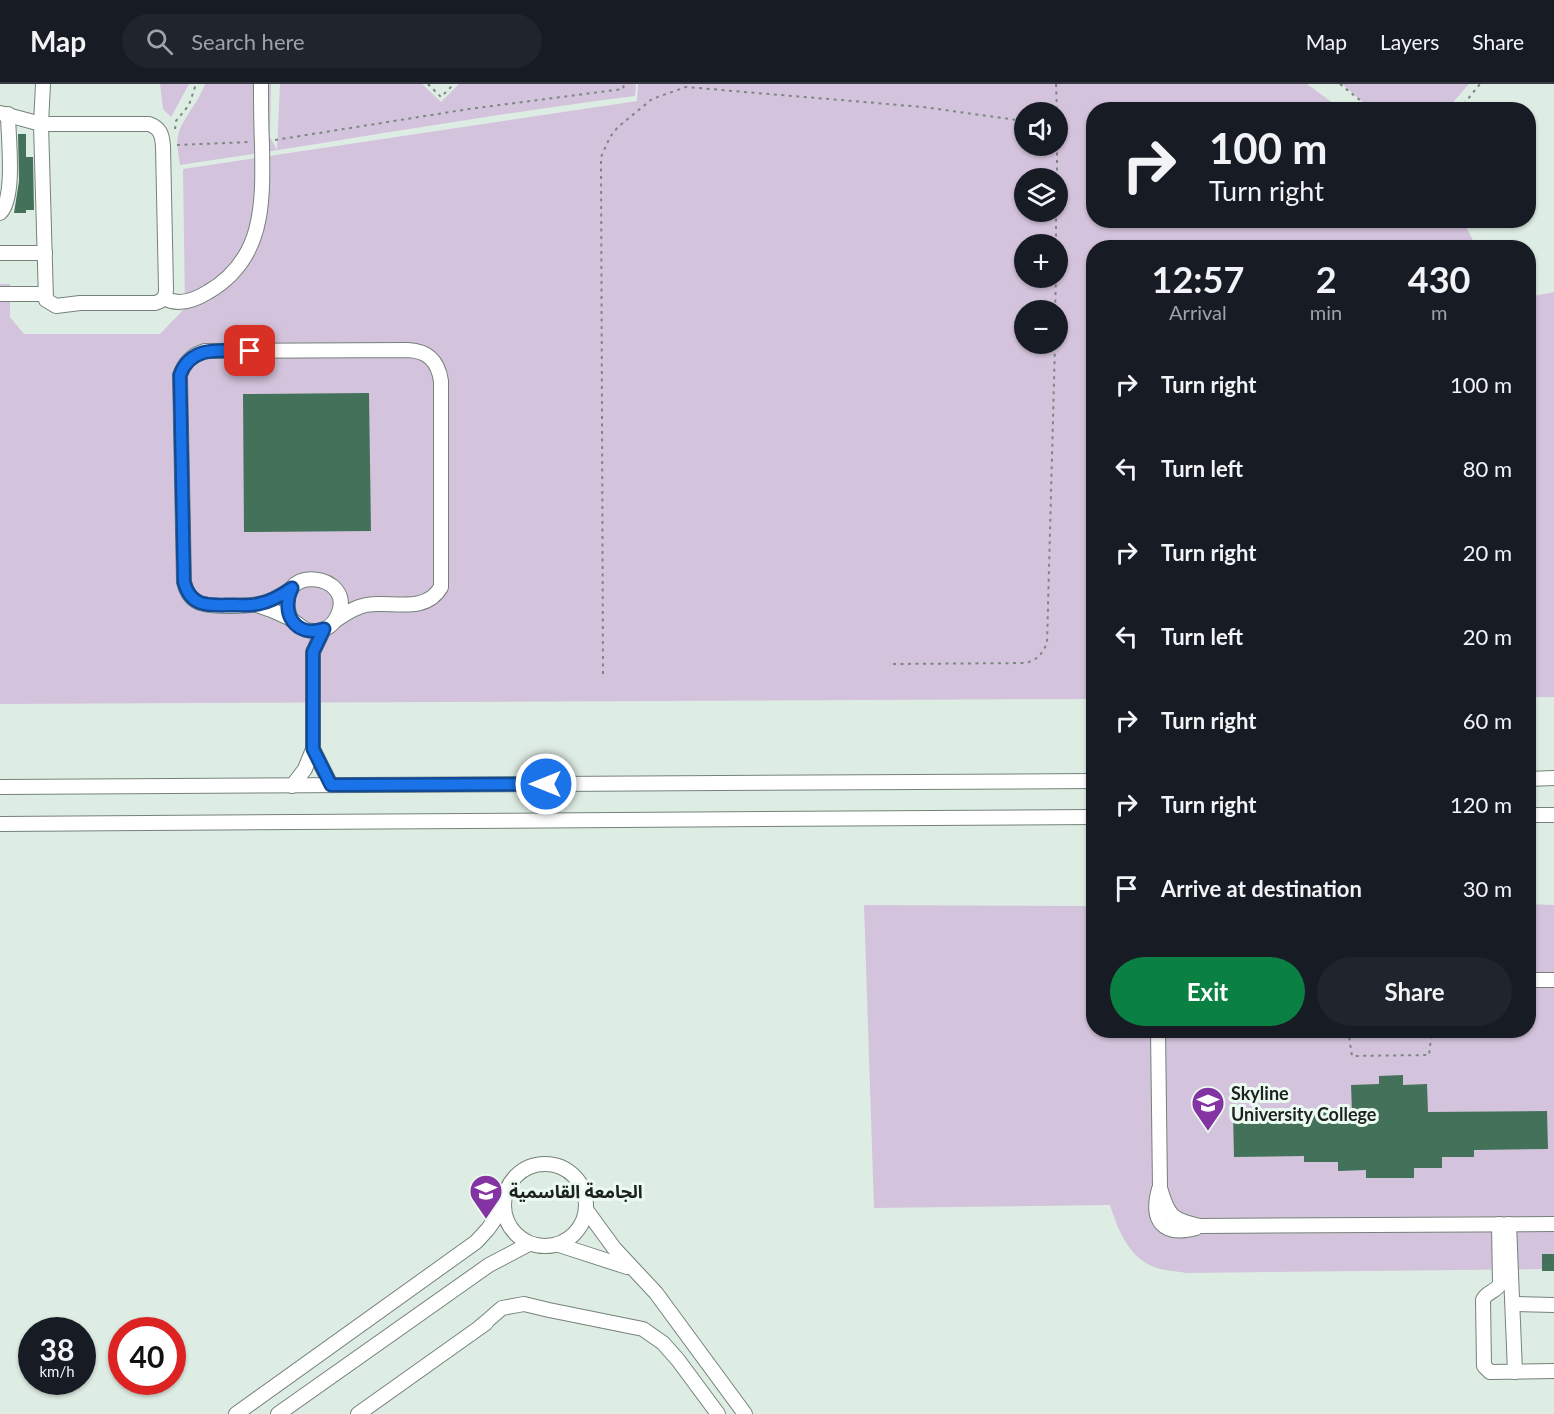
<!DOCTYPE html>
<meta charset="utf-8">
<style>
:root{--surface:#171b24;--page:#20242c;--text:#f1f3f6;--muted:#9ea1a6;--line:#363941;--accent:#0b8043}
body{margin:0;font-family:Lato,"Noto Sans Arabic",sans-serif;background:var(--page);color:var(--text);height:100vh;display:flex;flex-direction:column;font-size:22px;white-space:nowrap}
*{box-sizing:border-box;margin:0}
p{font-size:20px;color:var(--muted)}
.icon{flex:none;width:33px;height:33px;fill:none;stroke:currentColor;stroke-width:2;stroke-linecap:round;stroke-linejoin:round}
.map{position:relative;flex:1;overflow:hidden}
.details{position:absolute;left:1086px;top:156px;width:450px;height:798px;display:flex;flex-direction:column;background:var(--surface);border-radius:24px;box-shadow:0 2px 4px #0004}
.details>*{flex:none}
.top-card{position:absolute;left:1086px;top:18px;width:450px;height:126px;border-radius:24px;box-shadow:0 2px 4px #0004;background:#171b24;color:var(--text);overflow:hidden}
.fabs{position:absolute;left:1014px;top:18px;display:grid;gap:12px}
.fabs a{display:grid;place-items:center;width:54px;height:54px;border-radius:50%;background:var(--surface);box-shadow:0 2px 4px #0004;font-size:30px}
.speed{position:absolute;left:18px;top:1233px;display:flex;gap:12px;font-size:30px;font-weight:700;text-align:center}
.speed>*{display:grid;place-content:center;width:78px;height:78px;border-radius:50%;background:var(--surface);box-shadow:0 2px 4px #0004;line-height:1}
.speed small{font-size:15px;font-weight:400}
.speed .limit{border:9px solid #d22;background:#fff;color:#111}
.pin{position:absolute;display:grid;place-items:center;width:51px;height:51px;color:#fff;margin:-26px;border-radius:12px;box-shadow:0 3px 9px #0006}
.me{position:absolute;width:66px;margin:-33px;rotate:270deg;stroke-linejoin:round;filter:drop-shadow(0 0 4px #0008)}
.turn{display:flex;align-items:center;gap:21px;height:126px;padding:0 24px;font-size:27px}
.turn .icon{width:78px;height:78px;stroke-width:2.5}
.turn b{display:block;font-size:42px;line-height:51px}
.eta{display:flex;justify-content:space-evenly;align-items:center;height:102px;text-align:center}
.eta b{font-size:36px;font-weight:700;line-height:42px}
.button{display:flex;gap:12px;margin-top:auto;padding:12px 24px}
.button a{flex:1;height:69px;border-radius:36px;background:var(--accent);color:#fff;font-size:24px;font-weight:700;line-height:69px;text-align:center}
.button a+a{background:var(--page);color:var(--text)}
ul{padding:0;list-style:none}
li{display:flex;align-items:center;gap:18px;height:84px;padding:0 24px}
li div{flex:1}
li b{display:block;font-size:22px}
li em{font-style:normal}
header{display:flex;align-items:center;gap:36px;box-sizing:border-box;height:84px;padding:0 30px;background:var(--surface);border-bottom:2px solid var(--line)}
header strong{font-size:28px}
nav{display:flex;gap:33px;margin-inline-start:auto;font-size:21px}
.search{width:420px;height:54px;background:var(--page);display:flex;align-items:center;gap:15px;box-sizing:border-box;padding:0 21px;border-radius:33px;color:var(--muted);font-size:22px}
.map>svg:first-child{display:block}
.green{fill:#d4c3dc;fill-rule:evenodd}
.building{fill:#447159}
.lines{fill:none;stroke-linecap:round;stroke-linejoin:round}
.minor-casing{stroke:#75827a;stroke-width:16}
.path{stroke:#7d8781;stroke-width:2;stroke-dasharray:3 4.5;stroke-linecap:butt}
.minor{stroke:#fff;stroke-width:14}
.route-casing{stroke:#114b97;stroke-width:15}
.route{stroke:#1a73e8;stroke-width:10}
.labels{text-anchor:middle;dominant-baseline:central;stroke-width:6;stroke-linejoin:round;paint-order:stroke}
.poi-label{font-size:18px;font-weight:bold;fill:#1d221f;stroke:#ebfbf1;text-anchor:start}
</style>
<header>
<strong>Map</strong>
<div class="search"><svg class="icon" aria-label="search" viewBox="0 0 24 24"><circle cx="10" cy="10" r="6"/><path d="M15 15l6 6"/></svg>Search here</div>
<nav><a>Map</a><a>Layers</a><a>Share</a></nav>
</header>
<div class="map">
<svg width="1554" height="1330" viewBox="0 0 1554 1330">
<rect width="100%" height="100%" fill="#deede4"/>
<g class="green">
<polygon points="160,0 189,0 171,33 163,25"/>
<path d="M205 0H271L270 53 277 66 280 0H422L441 18 459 0H636L635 12C483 31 332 59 180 81 179 72 176 61 178 52 181 36 199 18 205 0Z"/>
<path d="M638 0H1307L1341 25 1094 26V136H1462L1472 154 1475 163 1094 164 1093 615 0 620V200H10V233L24 250H160L185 224 183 85 637 17ZM1024 28H1058V62H1024ZM1024 94H1058V128H1024ZM1024 160H1058V194H1024ZM1024 226H1058V260H1024Z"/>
<polygon points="1342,0 1469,0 1447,25 1372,26"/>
<polygon points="1554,208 1554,613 1529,613 1529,213"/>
<path d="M1529 820 1554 821V1185L1186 1189C1176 1187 1166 1187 1157 1184 1129 1175 1118 1146 1110 1121L874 1124 864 821 1093 822 1094 946H1528Z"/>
</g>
<g class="building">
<polygon points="18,50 26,50 26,73 33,73 34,126 26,126 26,129 14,129 19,97"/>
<polygon points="369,309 371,447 244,448 243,310"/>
<polygon points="1403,991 1403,1001 1427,1000 1428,1028 1547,1027 1548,1065 1474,1066 1474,1073 1442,1073 1442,1084 1414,1084 1414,1094 1366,1094 1366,1086 1338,1087 1338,1078 1304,1078 1304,1072 1234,1073 1233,1028 1352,1027 1351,1001 1379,1000 1379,992"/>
<rect x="1542" y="1170" width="12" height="17"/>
</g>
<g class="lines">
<g class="minor-casing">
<g id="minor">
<path d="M0 29 41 40H149C160 44 162 50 163 62L166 205C166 213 163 217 155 219H80L56 222 46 216 41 40 43 0"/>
<path d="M0 129C16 114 8 52 8 30"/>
<polyline points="0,169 45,169"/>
<polyline points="0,210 45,210"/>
<path d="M164 214C178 222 195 216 208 208 265 175 263 118 262 60 261 40 261 20 261 0"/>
<path d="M292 504C284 510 276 515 267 518 253 522 209 525 196 517 189 513 186 506 184 498L180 291C185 278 192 271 205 267L408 266C428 267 438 277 441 297V503C425 531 391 516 366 521 355 523 345 530 336 536"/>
<path d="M257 521C267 524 277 528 287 533 298 538 302 548 315 547 325 547 333 541 337 533 360 488 268 477 291 535"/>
<polyline points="313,665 331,701"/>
<polyline points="1528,695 1554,694"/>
<polyline points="292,702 305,685 313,665 313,568 324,545"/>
<polyline points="0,703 1094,697"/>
<polyline points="1528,731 1554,731"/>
<polyline points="0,740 1094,733"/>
<polyline points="1528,896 1554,896"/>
<path d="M1158 946 1160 1104C1168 1132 1172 1136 1200 1142L1554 1140"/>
<circle cx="545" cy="1121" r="41"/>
<path d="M1159 1105C1150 1137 1163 1153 1196 1144"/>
<polyline points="587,1127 614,1164 656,1209 745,1330"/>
<path d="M1499 1140 1500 1200C1496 1208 1486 1208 1483 1216L1484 1282 1490 1288 1554 1287"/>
<polyline points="1509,1140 1515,1288"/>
<polyline points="559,1161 627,1183"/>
<polyline points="1513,1220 1554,1221"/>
<polyline points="480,1243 502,1224 524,1220 549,1226 643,1245 663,1259 678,1276 718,1330"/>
<polyline points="236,1330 476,1158 488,1145 504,1122"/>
<polyline points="278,1330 489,1181 529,1160"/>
<polyline points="358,1330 486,1239"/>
</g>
</g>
<g class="path">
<polyline points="428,0 441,13 454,0"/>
<polyline points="1056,0 1057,28"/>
<polyline points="1340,0 1372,26"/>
<polyline points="1459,26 1480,0"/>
<polyline points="175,45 176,37 189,21 196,0"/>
<polyline points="275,56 469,25 623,5 624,0"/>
<polyline points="177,61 249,58"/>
<polyline points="1057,94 1057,62"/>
<polyline points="1056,160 1056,128"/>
<polyline points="1055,226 1056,194"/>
<polyline points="893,580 1027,579 1039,573 1047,560 1055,260"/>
<polyline points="603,590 601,73 610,53 618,43 652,15 686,3 923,23 1024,37"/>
<polyline points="1348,946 1352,972 1429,971 1432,946"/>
</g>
<use href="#minor" class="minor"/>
</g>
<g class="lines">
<g class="route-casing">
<path id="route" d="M250 267C223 267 191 260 180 291L184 498C191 525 211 521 234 521 242 521 250 522 258 520 270 518 282 511 292 504 280 529 295 554 324 545L313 568V665L331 701 546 700"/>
</g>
<use href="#route" class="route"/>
</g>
<defs>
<g id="university-pin" transform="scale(1.725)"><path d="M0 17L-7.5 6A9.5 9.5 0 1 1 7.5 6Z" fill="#8433a3" stroke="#ebfbf1"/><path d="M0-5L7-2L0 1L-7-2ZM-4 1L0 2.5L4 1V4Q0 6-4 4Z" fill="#fff"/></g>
</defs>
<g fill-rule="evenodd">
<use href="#university-pin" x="1208" y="1019"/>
<use href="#university-pin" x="486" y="1107"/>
</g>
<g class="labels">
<g class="poi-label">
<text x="1231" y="1009">Skyline<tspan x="1231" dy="21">University College</tspan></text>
<text x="509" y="1107">الجامعة القاسمية</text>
</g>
</g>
</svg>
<div class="fabs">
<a><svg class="icon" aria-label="sound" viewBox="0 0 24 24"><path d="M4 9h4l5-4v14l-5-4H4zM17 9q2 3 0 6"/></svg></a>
<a><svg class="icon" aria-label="layers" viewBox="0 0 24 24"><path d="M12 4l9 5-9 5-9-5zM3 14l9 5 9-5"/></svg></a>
<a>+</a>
<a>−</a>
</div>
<div class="speed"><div>38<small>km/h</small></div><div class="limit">40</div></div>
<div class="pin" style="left:250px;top:267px;background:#d93025"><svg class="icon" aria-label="arrive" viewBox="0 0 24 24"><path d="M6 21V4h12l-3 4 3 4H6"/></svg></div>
<svg class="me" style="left:546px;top:700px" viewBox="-20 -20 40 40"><circle r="17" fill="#1a73e8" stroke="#fff" stroke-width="3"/><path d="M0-11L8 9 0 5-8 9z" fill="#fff"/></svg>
<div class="top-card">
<div class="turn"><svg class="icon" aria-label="right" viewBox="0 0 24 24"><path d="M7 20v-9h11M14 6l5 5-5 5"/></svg><div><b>100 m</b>Turn right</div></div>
</div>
<section class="details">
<div class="eta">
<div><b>12:57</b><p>Arrival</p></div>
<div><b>2</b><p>min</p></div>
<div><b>430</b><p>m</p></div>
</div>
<ul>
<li><svg class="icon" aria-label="right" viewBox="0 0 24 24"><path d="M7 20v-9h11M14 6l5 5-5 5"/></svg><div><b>Turn right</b></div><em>100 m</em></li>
<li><svg class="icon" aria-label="left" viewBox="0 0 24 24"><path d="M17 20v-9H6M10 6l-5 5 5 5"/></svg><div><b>Turn left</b></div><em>80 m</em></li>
<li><svg class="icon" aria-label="right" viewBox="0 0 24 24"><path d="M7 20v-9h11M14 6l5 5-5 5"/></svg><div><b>Turn right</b></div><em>20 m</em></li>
<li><svg class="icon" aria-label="left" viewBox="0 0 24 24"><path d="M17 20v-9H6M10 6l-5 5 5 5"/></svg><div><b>Turn left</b></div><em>20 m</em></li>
<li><svg class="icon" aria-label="right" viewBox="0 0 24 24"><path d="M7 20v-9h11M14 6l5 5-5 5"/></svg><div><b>Turn right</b></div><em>60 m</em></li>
<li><svg class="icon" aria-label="right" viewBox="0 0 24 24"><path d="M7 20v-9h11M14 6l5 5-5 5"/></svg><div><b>Turn right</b></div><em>120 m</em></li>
<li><svg class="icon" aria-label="arrive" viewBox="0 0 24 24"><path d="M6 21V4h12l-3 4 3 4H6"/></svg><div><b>Arrive at destination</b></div><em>30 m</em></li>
</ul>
<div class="button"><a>Exit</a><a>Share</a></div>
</section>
</div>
